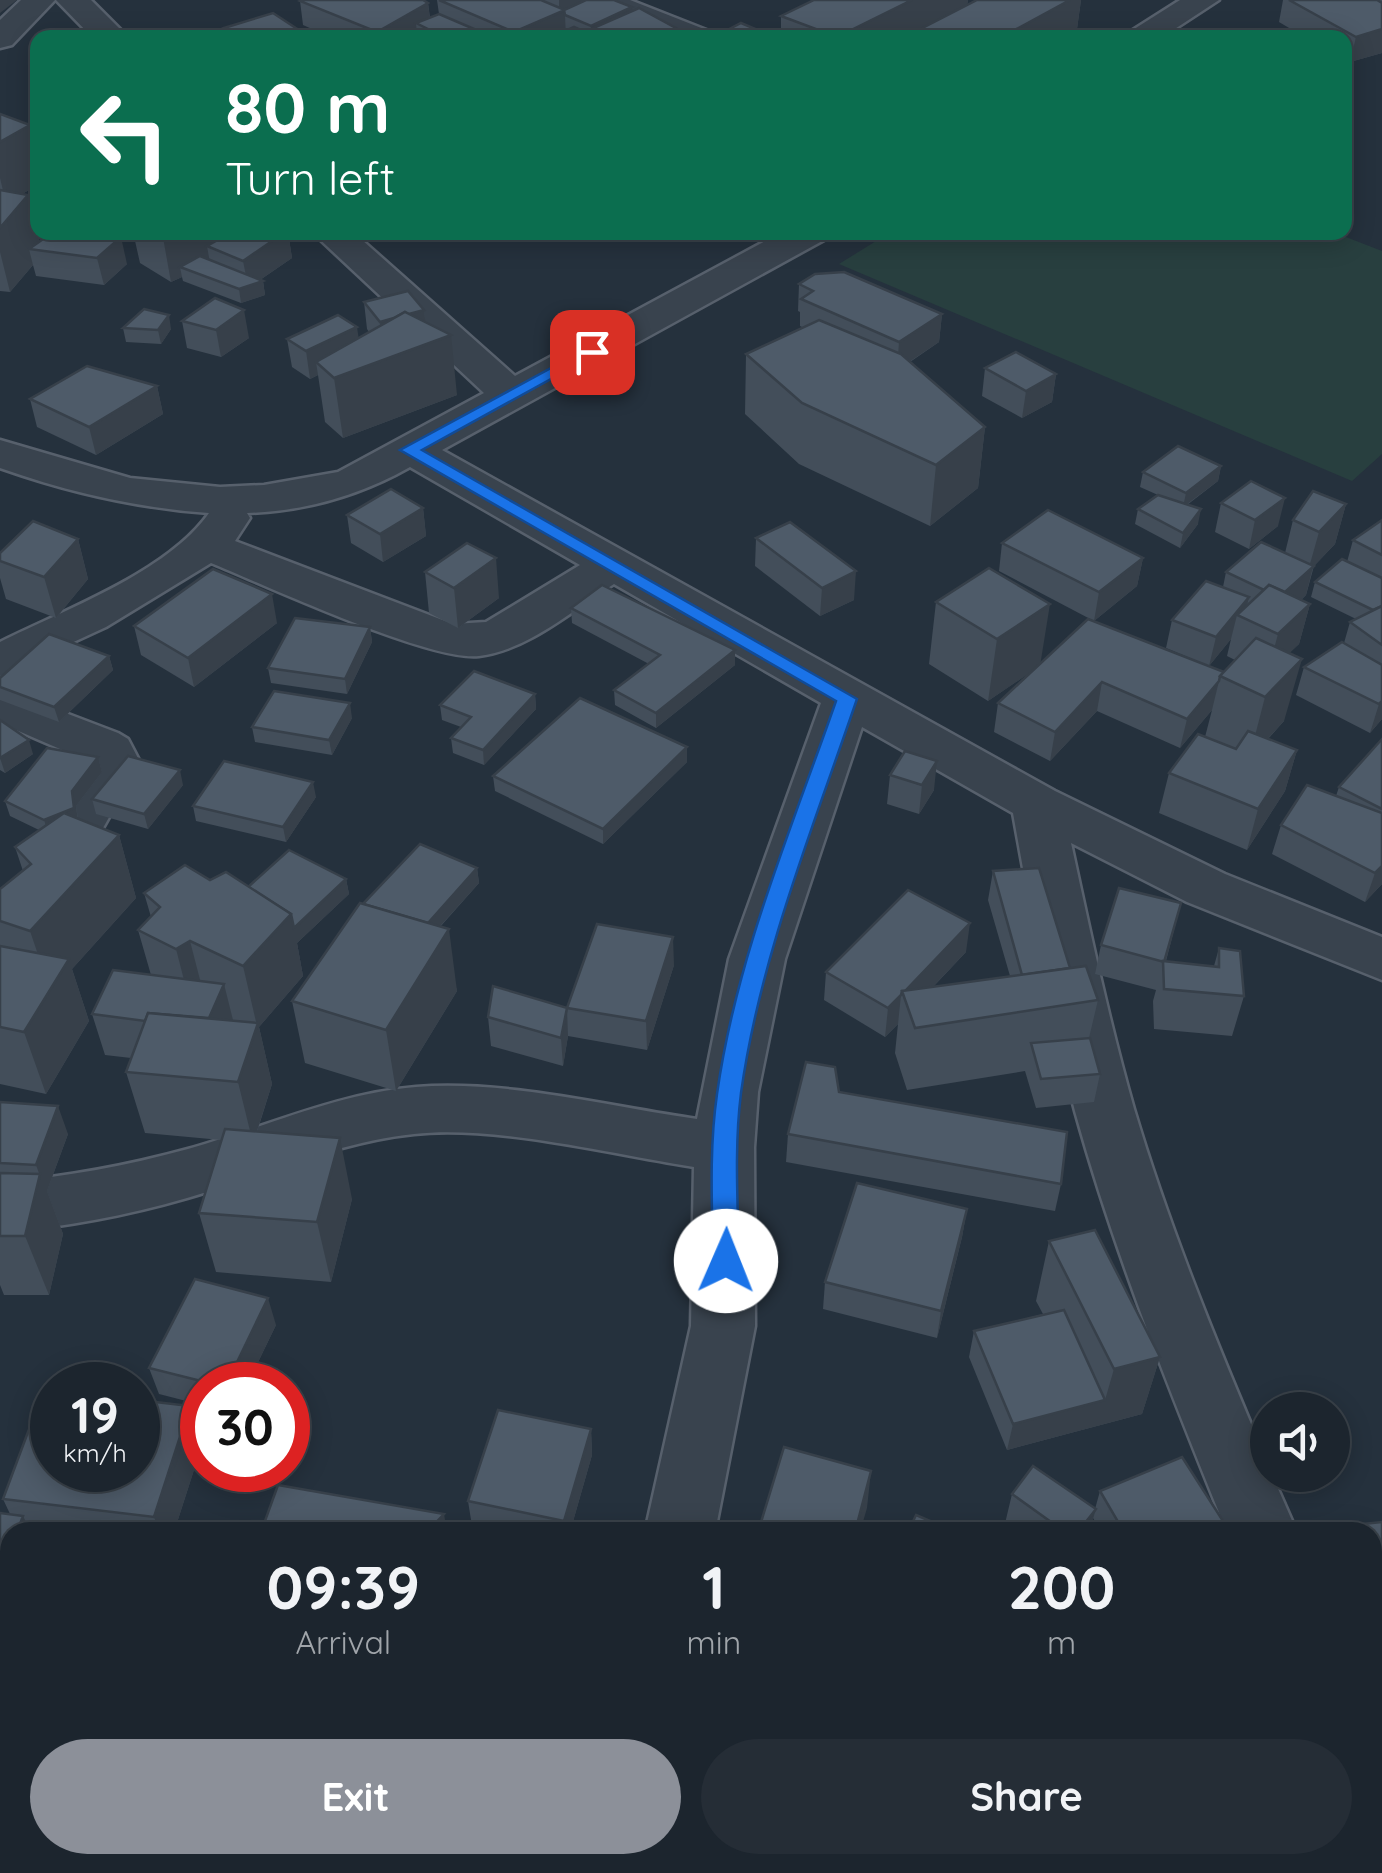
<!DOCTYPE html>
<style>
:root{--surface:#1c252e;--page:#252d36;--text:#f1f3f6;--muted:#a0a5aa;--line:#3a424a;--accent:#8c9099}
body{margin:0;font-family:Quicksand,sans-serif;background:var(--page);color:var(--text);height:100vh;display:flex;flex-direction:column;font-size:38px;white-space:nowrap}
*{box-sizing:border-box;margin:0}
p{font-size:32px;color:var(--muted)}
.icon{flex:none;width:55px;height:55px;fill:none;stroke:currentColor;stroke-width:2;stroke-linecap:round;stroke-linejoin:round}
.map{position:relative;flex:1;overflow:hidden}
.details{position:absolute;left:0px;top:1522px;width:1382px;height:352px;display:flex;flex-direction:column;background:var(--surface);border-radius:30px 30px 0 0;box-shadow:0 5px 25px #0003,0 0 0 2px var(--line)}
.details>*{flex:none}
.hud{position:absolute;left:30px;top:30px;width:1322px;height:210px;border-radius:20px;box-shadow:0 5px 25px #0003,0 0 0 2px var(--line);background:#0b6e4f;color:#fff;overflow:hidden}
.buttons{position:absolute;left:1250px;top:1392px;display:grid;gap:20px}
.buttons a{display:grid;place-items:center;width:100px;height:100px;border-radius:50%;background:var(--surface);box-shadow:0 5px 25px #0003,0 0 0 2px var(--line);font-size:50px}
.speed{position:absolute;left:30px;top:1362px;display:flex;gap:20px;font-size:50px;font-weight:700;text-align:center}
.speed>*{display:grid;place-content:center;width:130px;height:130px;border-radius:50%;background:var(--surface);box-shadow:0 5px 25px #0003,0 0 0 2px var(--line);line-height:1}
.speed small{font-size:25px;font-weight:400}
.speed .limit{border:15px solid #d22;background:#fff;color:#111}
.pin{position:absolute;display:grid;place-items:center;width:85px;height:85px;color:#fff;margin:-42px;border-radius:20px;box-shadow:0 5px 15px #0006}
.me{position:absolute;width:110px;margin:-55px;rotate:1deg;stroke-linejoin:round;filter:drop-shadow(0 0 8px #0008)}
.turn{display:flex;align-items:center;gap:35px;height:210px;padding:0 30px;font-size:45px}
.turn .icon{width:130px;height:130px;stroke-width:2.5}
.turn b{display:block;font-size:70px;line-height:85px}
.eta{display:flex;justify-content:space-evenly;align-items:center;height:170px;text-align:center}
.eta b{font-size:60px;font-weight:700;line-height:70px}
.cta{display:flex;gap:20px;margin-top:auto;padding:20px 30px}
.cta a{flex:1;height:115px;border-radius:60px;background:var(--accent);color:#fff;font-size:40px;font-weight:700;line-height:115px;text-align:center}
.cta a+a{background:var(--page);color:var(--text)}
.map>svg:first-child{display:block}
.green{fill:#283f3f}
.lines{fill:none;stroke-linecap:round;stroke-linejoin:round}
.minor-casing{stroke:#57606c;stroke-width:5}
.minor{fill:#39434e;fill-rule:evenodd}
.wall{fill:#434e5a}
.shaded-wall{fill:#37404a}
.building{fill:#4e5b69;stroke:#37404a;stroke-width:2.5}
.route{fill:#1a73e8;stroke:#114b97;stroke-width:2.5}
</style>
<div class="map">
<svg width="1382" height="1873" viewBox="0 0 1382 1873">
<rect width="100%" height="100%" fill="#25313d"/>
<polygon class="green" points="889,233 1333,232 1382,251 1382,454 1352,481 839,264"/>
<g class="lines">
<g class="minor-casing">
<g id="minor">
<polygon points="21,0 55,0 12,45 0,48 0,20"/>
<polygon points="56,0 91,0 129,38 93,38"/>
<polygon points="586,0 630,0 709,31 713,38 667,38 591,7"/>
<polygon points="1180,0 1219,0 1161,38 1120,38"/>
<path d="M312 232H353L515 376 782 232H829L824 240 442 450 1055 791 1225 874 1382 937V980L1187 902 1071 843C1090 932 1109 1021 1134 1109 1170 1230 1218 1347 1268 1464V1475H1272L1297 1532H1227C1171 1394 1115 1255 1075 1111 1049 1013 1031 913 1013 813L862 727 785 959 758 1092 754 1147 755 1326 715 1532H645L691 1326 694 1167C610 1154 496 1125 414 1134 335 1142 262 1177 187 1198 125 1216 64 1227 0 1233V1183C64 1177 126 1166 188 1149 263 1128 338 1093 416 1087 508 1080 606 1106 697 1119L729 959 821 703 614 584C573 610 528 650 479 656 431 662 265 585 211 563L106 627 0 676V642C64 610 168 572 209 513 137 508 68 492 0 468V440L130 478 220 487 264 485 338 472 484 393ZM410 467 580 565 486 622 453 624 235 541 250 518 247 513C305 511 359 496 410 467Z"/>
<polygon points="0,688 118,733 128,739 140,762 20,976 0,982 0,913 90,762 0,723"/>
<polygon points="572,1865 650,1865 648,1873 570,1873"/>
</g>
</g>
<use href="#minor" class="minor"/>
</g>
<g class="wall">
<polygon points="437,0 614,0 632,7 632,11 685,36 777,38 418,38 417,35 414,38 332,38 303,25 300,1 428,3 430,18 439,14"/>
<polygon points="814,0 968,0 967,5 977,0 1081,0 1077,29 1061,38 781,38 781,16"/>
<polygon points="1283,0 1382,0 1382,53 1350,62 1345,59 1345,38 1306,38 1279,22"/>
<polygon points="224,28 311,38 225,38"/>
<polygon points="0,114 30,125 38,155 38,185 22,194 40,242 127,264 104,285 36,276 33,265 10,292 0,291"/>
<polygon points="133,232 215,232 216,241 232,232 288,232 292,258 260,280 263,281 265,295 241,303 183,281 182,277 171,282 140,263"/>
<polygon points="799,284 942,314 939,342 910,362 985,427 978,488 930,526 799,464 745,414 746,354 804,328 800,326 800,312 798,311"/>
<polygon points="364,302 424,310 425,322 457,395 343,438 325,422 318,375 310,379 292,367 287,339 358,338 369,332 367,329"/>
<polygon points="182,321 249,338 221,357 187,348"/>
<polygon points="123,328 171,329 161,344 126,342"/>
<polygon points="985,368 1056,374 1052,402 1022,418 982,396"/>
<polygon points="157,386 163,414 96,455 37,427 30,399"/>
<polygon points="1221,466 1218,481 1187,505 1198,524 1180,548 1135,524 1138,509 1158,495 1140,487 1143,472"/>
<polygon points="1221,503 1278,526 1249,549 1215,532"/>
<polygon points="1346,504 1335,544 1314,566 1306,595 1301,600 1310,604 1299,644 1289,653 1284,721 1268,739 1297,750 1285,791 1247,850 1159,813 1169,773 1205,737 1212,710 1180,748 1097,711 1050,761 994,732 998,703 1032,671 988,701 929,664 936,602 1040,663 1224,672 1235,660 1227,656 1231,639 1209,666 1166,648 1172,620 1223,587 1226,572 1285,553 1293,520"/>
<polygon points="423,508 426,536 383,562 351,543 347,515"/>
<polygon points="1382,520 1382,719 1370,733 1296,695 1304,667 1344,643 1350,622 1356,619 1311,597 1315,582 1347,562 1353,540"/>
<polygon points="756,538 854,600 820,616 755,566"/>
<polygon points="78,539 88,579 56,618 6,599 0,578 0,553"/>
<polygon points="1002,543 1143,558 1137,586 1094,621 999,571"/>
<polygon points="425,572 499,598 458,628 429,613"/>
<polygon points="571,608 735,650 735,665 656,728 615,705 614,690 649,664 572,623"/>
<polygon points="277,623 194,687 141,655 134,626"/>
<polygon points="370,627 372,642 347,694 271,683 268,668"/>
<polygon points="109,656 113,670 59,722 0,700 0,678"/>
<polygon points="535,694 536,709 484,765 453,753 451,738 461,727 442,720 440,705"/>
<polygon points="352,718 332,755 255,742 252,727"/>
<polygon points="0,720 33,754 5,773 0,770"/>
<polygon points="1382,739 1382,884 1365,902 1272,854 1281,825 1336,796 1339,787"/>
<polygon points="98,757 102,772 76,806 78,819 119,835 136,898 72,969 89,1021 46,1094 0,1084 0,889 23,871 15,847 39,830 10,816 5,801"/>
<polygon points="687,762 603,844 495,791 493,776"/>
<polygon points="890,775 934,790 919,814 887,804"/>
<polygon points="183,785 148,829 96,814 92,799"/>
<polygon points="316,797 286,842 196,821 193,806"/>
<polygon points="477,868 479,883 440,927 457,991 396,1091 305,1063 292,1001 363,904"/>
<polygon points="993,871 1070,968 1098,1000 1089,1038 1100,1074 1094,1102 1036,1108 1025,1071 907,1090 895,1053 898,1024 885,1037 824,1000 826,972 966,952 933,987 1010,976 988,900"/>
<polygon points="346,879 349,894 297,943 303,976 259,1027 272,1084 257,1132 352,1199 331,1282 216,1272 199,1213 221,1140 145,1133 126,1072 131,1058 105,1055 92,1014 151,975 138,930 151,917 144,893 210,880 248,887"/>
<polygon points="1181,903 1166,961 1214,966 1219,948 1244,996 1232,1036 1154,1029 1153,1001 1156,990 1095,974 1101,945"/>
<polygon points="674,965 647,1050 568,1036 563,1066 491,1046 488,1017 567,1008"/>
<polygon points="839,1092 1061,1184 1055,1211 786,1162 788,1134"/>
<polygon points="0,1102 68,1134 47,1191 63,1234 49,1295 4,1295 0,1285"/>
<polygon points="967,1209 962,1237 937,1338 823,1309 825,1282"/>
<polygon points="1049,1241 1160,1357 1142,1414 1007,1450 969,1357 974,1331 1043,1314 1036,1301"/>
<polygon points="276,1325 247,1385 202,1385 202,1405 159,1394 149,1368"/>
<polygon points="190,1406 202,1445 174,1532 10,1532 10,1702 0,1701 0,1513 10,1514 3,1499"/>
<polygon points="591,1429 592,1455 570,1532 502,1532 472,1526 468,1501"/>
<polygon points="1100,1491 1230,1532 1101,1532 1093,1518 1089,1532 1003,1532 1012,1494 1095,1509"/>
<polygon points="1382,1522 1382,1727 1378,1727 1372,1711 1372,1532 1321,1532 1324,1528"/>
<polygon points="10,1710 10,1859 8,1856 0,1853 0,1724"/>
<polygon points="14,1865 112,1865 108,1873 0,1873 16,1868"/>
<polygon points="858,1865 1001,1865 1002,1873 859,1873"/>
<polygon points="1092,1865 1225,1865 1226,1873 1093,1873"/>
<polygon points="1227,1865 1372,1865 1382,1873 1230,1873"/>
</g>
<g class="shaded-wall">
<polygon points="0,0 17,0 0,13"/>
<polygon points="559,0 591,0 565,15 566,38 515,38 514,32 559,12"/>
<polygon points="912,0 968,0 967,5 904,38 837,38"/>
<polygon points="1070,0 1081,0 1077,29 1061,38 1000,38"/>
<polygon points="428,3 431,28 416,23 417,35 414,38 377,38 377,32"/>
<polygon points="632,7 633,32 591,29 591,26"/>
<polygon points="1382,29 1382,53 1350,62 1356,37"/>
<polygon points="30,125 38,155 38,185 6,203 0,178 0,142"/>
<polygon points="28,195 42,251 29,249 33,265 10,292 0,252 0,228"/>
<polygon points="162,232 215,232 218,251 207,246 210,263 180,267 182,277 171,282"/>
<polygon points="285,232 288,232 292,258 254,284 263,281 265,295 241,303 239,289 248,286 243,261"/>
<polygon points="121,237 127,264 104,285 97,258"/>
<polygon points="244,310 249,338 221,357 216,330"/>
<polygon points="424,310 427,338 383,349 380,322"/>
<polygon points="942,314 939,342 897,370 899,342"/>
<polygon points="169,315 171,329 161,344 158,330"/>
<polygon points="357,327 361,354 316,362 318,375 310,379 306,351"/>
<polygon points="451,335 457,395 343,438 334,378"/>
<polygon points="1056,374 1052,402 1022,418 1026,391"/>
<polygon points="157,386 163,414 96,455 89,427"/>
<polygon points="985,427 978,488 930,526 936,465"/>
<polygon points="1221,466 1218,481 1183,507 1186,493"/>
<polygon points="1285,498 1278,526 1249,549 1255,520"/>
<polygon points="1346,504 1335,544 1313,567 1306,595 1272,626 1279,597 1308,571 1319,532"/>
<polygon points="423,508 426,536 383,562 380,534"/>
<polygon points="1201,509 1198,524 1180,548 1183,533"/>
<polygon points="78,539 88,579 56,618 44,577"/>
<polygon points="496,558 499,598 458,628 454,588"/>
<polygon points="1143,558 1137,586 1094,621 1099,592"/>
<polygon points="856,571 854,600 820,616 822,588"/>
<polygon points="272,594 277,623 194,687 188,658"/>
<polygon points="1249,597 1244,618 1237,615 1231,639 1209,666 1216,637"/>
<polygon points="1050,604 1040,666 988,701 997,639"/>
<polygon points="1310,604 1299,644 1267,675 1278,634"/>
<polygon points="370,627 372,642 347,694 345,679"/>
<polygon points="735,650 735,665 656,728 656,713"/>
<polygon points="109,656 113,670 59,722 54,707"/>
<polygon points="1302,659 1284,721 1249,759 1265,697"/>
<polygon points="1219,681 1212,710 1180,748 1187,719"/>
<polygon points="1102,682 1097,711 1050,761 1055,732"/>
<polygon points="535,694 536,709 484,765 483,750"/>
<polygon points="1382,701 1382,719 1370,733 1379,704"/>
<polygon points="350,703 352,718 332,755 329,740"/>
<polygon points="29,740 33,754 5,773 0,758"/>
<polygon points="687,747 687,762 603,844 603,829"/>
<polygon points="1297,750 1285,791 1247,850 1258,809"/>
<polygon points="98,757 102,772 76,806 78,822 49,835 44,820"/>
<polygon points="937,761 934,790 919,814 922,785"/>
<polygon points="180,770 183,785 148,829 144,814"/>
<polygon points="313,782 316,797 286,842 283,827"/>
<polygon points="119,835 136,898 72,969 89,1021 46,1094 24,1032 50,990 30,931"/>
<polygon points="1382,866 1382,884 1365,902 1375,873"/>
<polygon points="477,868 479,883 414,955 412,940"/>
<polygon points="346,879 349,894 297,943 303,976 259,1027 272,1084 253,1143 238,1082 257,1026 243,966 291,914"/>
<polygon points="970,923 966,952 909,1012 902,994"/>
<polygon points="449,929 457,991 396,1091 386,1030"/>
<polygon points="673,937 674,965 647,1050 646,1021"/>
<polygon points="190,941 206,1003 192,1011 176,949"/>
<polygon points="224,984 234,1024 204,1029"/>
<polygon points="901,995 898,1024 885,1037 888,1008"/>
<polygon points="567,1008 568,1036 563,1066 561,1038"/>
<polygon points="58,1106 68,1134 47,1191 63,1234 49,1295 25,1236 40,1176 36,1165"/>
<polygon points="340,1138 352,1199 331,1282 317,1222"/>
<polygon points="967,1209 962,1237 937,1338 941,1311"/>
<polygon points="268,1298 276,1325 247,1385 226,1385"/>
<polygon points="1160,1357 1142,1414 1007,1450 1013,1424 1105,1400 1114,1369"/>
<polygon points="190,1406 202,1445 174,1532 160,1532 154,1517"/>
<polygon points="591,1429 592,1455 570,1532 565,1532 564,1521"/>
<polygon points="871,1471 867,1508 860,1532 855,1532"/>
<polygon points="1096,1509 1089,1532 1078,1532"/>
<polygon points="444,1514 447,1532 427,1532"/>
<polygon points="23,1516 31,1532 17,1532"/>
<polygon points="10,1810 10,1848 1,1845 7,1856 0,1845 0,1824"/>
<polygon points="81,1865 112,1865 108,1873 80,1873 79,1870"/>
</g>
<g class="building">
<polygon points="302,0 423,0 428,3 377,32 300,1"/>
<polygon points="439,0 541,0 565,10 514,32"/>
<polygon points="586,0 614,0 632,7 591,26 565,15 564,10"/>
<polygon points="814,0 912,0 837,37 781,16"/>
<polygon points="977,0 1070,0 1000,38 903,38"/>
<polygon points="1289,0 1377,0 1382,3 1382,29 1356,37"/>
<polygon points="639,8 685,33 675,38 610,38 591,29"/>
<polygon points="273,13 311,38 239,38 224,28"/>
<polygon points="439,14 495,38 446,38 416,23"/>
<polygon points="741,23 777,38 712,38"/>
<polygon points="574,27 598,38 550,38"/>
<polygon points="697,30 714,37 682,38"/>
<polygon points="0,114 30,125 0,142"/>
<polygon points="0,190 28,195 0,228"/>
<polygon points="53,232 85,232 121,237 97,258 29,249"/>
<polygon points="232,232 285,232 243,261 207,246"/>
<polygon points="200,256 263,281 239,289 180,267"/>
<polygon points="844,272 942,314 899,342 801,299 813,291 799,284 815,274"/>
<polygon points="408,291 424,310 409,314 405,312 394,318 380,322 364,302"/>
<polygon points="215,298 244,310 216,330 182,321"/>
<polygon points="144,309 169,315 158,330 123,328"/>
<polygon points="405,312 451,335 334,378 316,362"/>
<polygon points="338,315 357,327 306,351 287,339"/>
<polygon points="819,320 901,354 985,427 936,465 802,403 746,354"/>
<polygon points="1016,352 1056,374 1026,391 985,368"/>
<polygon points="87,366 157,386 89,427 30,399"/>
<polygon points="1178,446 1221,466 1186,493 1143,472"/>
<polygon points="1251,481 1285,498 1255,520 1221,503"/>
<polygon points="391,489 423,508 380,534 347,515"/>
<polygon points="1313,491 1346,504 1319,532 1293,520"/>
<polygon points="1158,495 1201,509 1183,533 1138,509"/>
<polygon points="1048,510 1143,558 1099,592 1002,543"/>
<polygon points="1382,520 1382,555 1353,540"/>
<polygon points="33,521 78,539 44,577 0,561 0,553"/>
<polygon points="790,522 856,571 822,588 756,538"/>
<polygon points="1261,542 1314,566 1285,592 1269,585 1264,590 1226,572"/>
<polygon points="467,543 496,558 454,588 425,572"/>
<polygon points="1342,559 1382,578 1382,606 1373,610 1315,582"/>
<polygon points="989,568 1050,604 997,639 936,602"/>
<polygon points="213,569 272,594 188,658 134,626"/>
<polygon points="1206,581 1249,597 1216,637 1172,620"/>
<polygon points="602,585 735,650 656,713 614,690 660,655 571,608"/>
<polygon points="1269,585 1310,604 1278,634 1237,615"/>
<polygon points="1382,606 1382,645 1350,622"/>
<polygon points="295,618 370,627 345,679 268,668"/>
<polygon points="1088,619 1224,672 1220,676 1219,681 1187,719 1102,682 1055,732 998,703"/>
<polygon points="49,634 109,656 54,707 0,687 0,678"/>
<polygon points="1256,638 1302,659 1265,697 1220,676"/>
<polygon points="1342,642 1382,665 1382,701 1379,704 1304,667"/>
<polygon points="474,671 535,694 483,750 451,738 471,717 440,705"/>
<polygon points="274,691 350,703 329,740 252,727"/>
<polygon points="580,698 687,747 603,829 493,776"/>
<polygon points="0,720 29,740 0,758"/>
<polygon points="1248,731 1297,750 1258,809 1169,773 1198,734 1236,749"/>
<polygon points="1382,739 1382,809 1339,787"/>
<polygon points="47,748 98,757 72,791 74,808 44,820 5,801"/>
<polygon points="905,751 937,761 922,785 890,775"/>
<polygon points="128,756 180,770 144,814 92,799"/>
<polygon points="224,761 313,782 283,827 193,806"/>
<polygon points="1307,785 1382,813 1382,866 1375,873 1281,825"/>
<polygon points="64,813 119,835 30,931 0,921 0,889 31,864 15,847"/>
<polygon points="420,844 477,868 428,923 363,904"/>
<polygon points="289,850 346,879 294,928 291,914 248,887"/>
<polygon points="185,865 210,880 226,872 291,914 243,966 190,941 176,949 138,930 160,907 144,893"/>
<polygon points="1039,868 1070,968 1022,975 993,871"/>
<polygon points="1119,888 1181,903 1164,962 1101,945"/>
<polygon points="908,890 970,923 905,991 902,991 901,995 888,1008 826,972"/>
<polygon points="360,903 449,929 386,1030 292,1001"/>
<polygon points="597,924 673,937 646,1021 567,1008 561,1038 488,1017 493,986 567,1008"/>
<polygon points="0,946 69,959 24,1032 0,1027"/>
<polygon points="1219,948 1240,951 1244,996 1164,989 1163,961 1219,967"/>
<polygon points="1086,966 1098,1000 915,1028 902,991"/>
<polygon points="113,970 224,984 209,1018 148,1013 145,1021 92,1014"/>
<polygon points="148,1013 258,1023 238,1082 126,1072"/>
<polygon points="1090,1038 1100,1074 1041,1079 1031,1043"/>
<polygon points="806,1062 835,1067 839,1092 1067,1132 1061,1184 788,1134"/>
<polygon points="0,1102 58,1106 36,1165 0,1163"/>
<polygon points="225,1129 340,1138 317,1222 199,1213"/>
<polygon points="0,1173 40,1174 25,1236 0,1236"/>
<polygon points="857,1183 967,1209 941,1311 825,1282"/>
<polygon points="1095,1230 1160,1357 1114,1369 1049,1241"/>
<polygon points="195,1279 268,1298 226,1385 217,1385 149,1368"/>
<polygon points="1064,1310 1105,1400 1013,1424 974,1331"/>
<polygon points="44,1389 52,1390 52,1470 138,1470 138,1400 190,1406 154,1517 3,1499"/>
<polygon points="498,1410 591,1429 564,1521 468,1501"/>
<polygon points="784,1447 871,1471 855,1532 758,1532"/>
<polygon points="1182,1457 1230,1532 1124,1532 1100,1491"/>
<polygon points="1033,1466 1096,1509 1078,1532 1065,1532 1012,1494"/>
<polygon points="278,1485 444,1514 427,1532 261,1532"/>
<polygon points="0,1513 23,1516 17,1532 10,1532 10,1656 0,1654"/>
<polygon points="916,1515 956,1532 908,1532"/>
<polygon points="1382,1522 1382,1578 1372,1579 1372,1532 1325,1532 1324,1528"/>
<polygon points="1382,1602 1382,1676 1372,1648 1372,1603"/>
<polygon points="10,1710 10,1810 0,1824 0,1724"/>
<polygon points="1375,1794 1382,1811 1382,1873 1249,1873 1246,1865 1372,1865 1372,1795"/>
<polygon points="10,1826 10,1848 1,1845"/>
<polygon points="0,1857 10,1865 23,1873 0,1873"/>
<polygon points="63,1865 81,1865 79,1870"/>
<polygon points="403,1865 544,1865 543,1873 402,1873"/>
<polygon points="646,1865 724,1865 724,1873 645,1873"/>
<polygon points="869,1865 1001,1865 1002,1873 869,1873"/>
<polygon points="1104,1865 1225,1865 1226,1873 1105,1873"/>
</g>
<path class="route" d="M586 349 600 352 422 450 857 699C813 828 760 957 741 1093 734 1149 738 1205 739 1261L726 1272 713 1261C712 1205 709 1149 717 1094 736 958 791 830 836 701L400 450Z"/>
</svg>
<div class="buttons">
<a><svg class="icon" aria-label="sound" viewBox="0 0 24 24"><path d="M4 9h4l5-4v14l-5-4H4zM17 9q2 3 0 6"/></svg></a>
</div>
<div class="speed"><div>19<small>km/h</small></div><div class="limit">30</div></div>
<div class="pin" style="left:592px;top:352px;background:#d93025"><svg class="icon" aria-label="arrive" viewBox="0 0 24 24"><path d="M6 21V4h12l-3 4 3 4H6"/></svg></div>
<svg class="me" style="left:726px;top:1261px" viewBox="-20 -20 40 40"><circle r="19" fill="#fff"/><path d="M0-13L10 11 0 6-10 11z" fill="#1a73e8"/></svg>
<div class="hud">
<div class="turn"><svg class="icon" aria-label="left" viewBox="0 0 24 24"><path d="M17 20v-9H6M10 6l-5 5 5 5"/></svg><div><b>80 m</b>Turn left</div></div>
</div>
<section class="details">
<div class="eta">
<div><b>09:39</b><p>Arrival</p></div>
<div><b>1</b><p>min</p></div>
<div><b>200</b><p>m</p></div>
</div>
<div class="cta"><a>Exit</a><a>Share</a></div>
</section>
</div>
